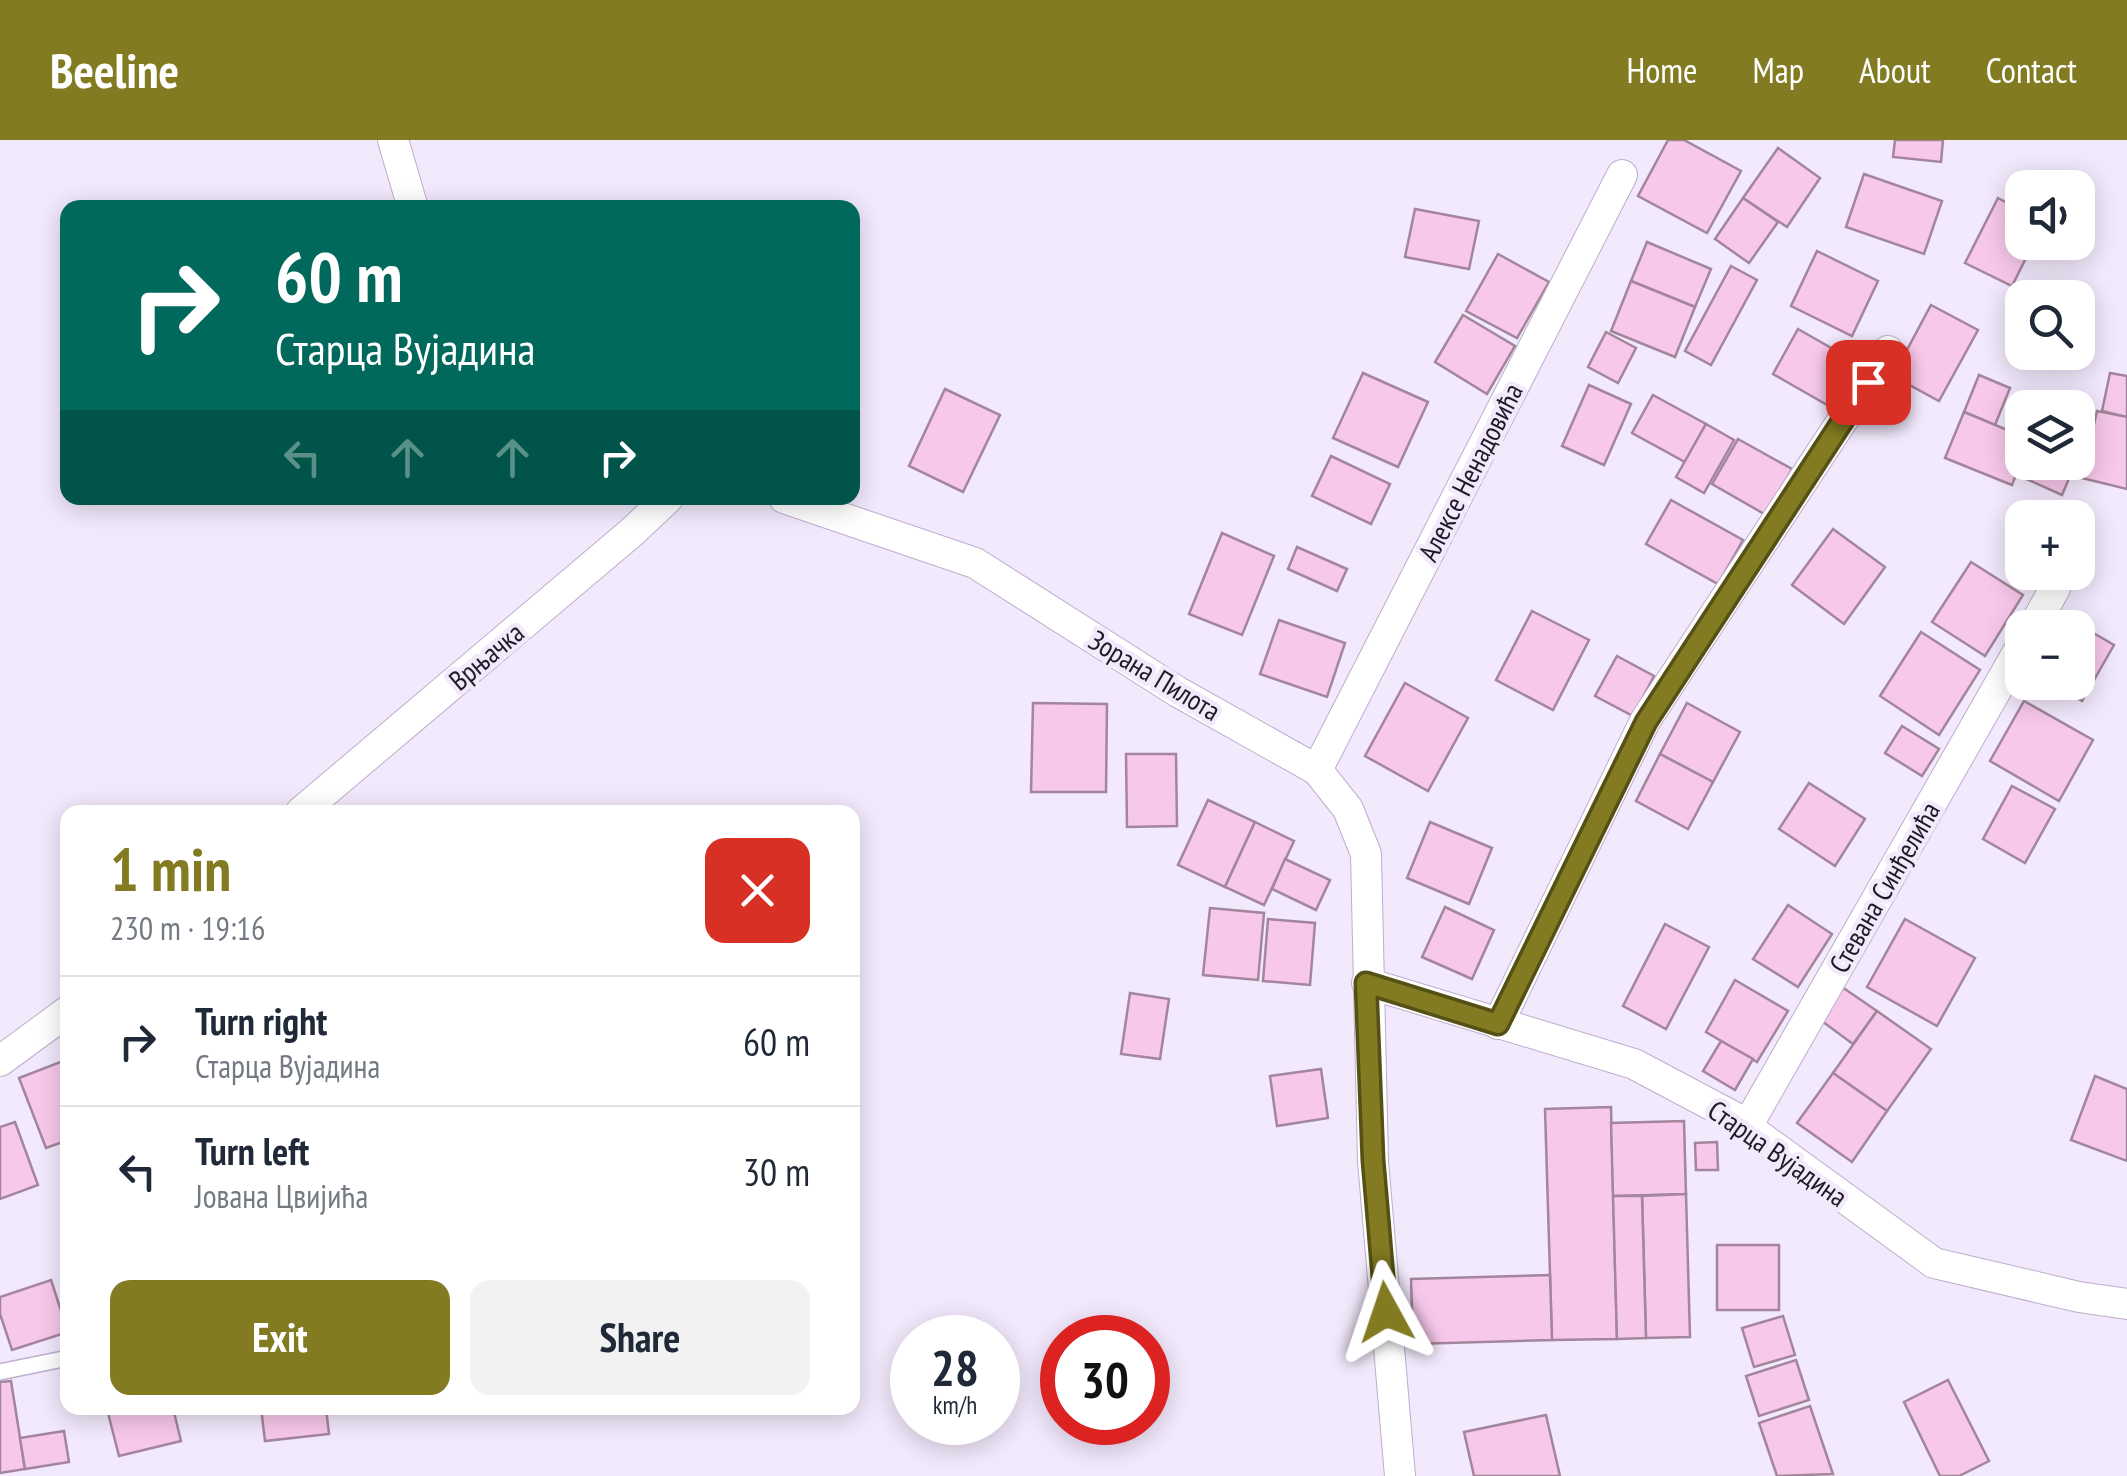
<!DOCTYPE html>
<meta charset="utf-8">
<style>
:root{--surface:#fff;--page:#f2f2f3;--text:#1f2937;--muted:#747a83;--line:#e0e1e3;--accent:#837b21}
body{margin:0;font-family:"PT Sans Narrow",sans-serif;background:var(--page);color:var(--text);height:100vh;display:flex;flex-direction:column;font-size:38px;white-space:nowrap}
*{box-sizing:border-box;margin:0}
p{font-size:32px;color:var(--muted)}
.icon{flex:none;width:55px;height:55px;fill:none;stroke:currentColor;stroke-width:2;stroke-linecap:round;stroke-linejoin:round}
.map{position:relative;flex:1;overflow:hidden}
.panel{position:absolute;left:60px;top:665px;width:800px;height:610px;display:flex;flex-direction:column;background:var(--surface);border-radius:20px;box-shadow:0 5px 25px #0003}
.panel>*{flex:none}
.guide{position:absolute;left:60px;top:60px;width:800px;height:305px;border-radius:20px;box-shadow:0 5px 25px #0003;background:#00695c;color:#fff;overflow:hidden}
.buttons{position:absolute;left:2005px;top:30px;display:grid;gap:20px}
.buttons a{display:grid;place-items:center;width:90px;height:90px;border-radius:20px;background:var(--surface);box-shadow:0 5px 25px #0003;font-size:50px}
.speed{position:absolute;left:890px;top:1175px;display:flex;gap:20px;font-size:50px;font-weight:700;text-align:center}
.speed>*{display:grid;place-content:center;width:130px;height:130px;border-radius:50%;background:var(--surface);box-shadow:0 5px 25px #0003;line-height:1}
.speed small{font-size:25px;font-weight:400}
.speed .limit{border:15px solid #d22;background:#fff;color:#111}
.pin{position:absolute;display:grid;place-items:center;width:85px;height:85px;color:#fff;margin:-42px;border-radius:20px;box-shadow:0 5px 15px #0006}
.me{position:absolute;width:110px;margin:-55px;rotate:355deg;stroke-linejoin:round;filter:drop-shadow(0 0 8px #0008)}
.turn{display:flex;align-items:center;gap:35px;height:210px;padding:0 50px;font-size:45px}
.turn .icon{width:130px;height:130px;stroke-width:2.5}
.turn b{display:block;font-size:70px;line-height:85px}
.lanes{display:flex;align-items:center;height:95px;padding:0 50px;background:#0003;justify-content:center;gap:50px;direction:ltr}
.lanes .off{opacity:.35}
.round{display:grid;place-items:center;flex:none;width:105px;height:105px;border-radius:20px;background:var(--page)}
.summary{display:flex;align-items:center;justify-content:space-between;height:170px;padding:0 50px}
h1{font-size:60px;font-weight:800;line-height:75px;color:var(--accent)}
.action{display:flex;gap:20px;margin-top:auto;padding:20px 50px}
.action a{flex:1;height:115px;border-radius:20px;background:var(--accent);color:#fff;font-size:40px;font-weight:800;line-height:115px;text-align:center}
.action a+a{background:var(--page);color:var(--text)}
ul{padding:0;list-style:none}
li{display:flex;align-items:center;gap:30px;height:130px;padding:0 50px;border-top:2px solid var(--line)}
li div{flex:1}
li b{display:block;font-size:38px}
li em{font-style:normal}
header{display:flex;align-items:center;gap:60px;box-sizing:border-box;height:140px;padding:0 50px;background:var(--accent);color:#fff}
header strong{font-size:48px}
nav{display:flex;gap:55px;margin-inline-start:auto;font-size:35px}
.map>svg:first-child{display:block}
.building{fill:#f8c8eb;stroke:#a3869b;stroke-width:2.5}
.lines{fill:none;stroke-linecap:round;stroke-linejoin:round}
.service-casing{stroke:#bdaecd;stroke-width:18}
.minor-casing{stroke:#bdaecd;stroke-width:32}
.service{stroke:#fff;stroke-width:15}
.minor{stroke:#fff;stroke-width:30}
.route-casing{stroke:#555015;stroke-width:25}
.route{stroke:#837b21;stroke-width:18}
.labels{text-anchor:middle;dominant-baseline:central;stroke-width:9;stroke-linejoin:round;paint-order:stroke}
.street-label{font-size:28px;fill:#201a26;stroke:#f2e9fc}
</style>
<header>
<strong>Beeline</strong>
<nav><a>Home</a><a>Map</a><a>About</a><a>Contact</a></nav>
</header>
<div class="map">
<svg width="2127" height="1336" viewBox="0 0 2127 1336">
<rect width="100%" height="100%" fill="#f2e9fc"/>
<g class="building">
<polygon points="1668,0 1684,0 1741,31 1707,93 1638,56"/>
<polygon points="1895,0 1943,0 1941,22 1893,17"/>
<polygon points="1778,8 1820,38 1787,87 1743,58"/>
<polygon points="1864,34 1942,61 1924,114 1846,87"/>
<polygon points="1743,58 1778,82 1749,123 1715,99"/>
<polygon points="1998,58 2022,71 2022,102 2034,102 2012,146 1965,123"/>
<polygon points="1415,69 1479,81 1469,129 1405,117"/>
<polygon points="1647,102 1711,129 1695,167 1631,141"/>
<polygon points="1817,111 1878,141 1852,196 1791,166"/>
<polygon points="1498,114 1549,142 1517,198 1466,171"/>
<polygon points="1731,126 1757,140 1711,225 1685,211"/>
<polygon points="1631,141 1695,167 1675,217 1611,191"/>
<polygon points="1931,165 1978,190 1939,261 1893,236"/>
<polygon points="1463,175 1515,206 1487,254 1435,222"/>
<polygon points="1798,189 1861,225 1836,270 1773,234"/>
<polygon points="1606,192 1636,208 1618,243 1588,227"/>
<polygon points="1363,233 1428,262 1398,327 1333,298"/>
<polygon points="2110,233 2127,236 2127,277 2102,271"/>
<polygon points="1979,235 2010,248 1995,285 1964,272"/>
<polygon points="1589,245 1631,264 1604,325 1562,306"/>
<polygon points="945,249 1000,275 963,352 909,326"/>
<polygon points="1653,255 1706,284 1685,322 1632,293"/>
<polygon points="2097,271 2127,277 2127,349 2082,338"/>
<polygon points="1964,272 2022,296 2022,319 2012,345 1945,318"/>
<polygon points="1706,284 1734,300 1704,353 1676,337"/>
<polygon points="1738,299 1792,329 1766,375 1712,344"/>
<polygon points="1331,316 1390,344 1371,384 1312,356"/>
<polygon points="2028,322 2076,322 2062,355 2022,337"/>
<polygon points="1671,360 1743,400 1718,444 1646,404"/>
<polygon points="1833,389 1885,427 1844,484 1792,445"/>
<polygon points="1222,393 1274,416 1242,495 1189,474"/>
<polygon points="1297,407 1347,429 1337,451 1288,429"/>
<polygon points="1971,422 2023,455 1985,516 1932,482"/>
<polygon points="1532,471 1589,500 1553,570 1496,540"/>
<polygon points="2064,476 2114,505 2082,561 2050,542 2078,542 2078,488 2057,488"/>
<polygon points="1279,480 1345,503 1327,557 1260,534"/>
<polygon points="1921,492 1980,530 1939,595 1880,556"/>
<polygon points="1617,516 1654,536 1633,576 1595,556"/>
<polygon points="1405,543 1468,578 1428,651 1365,616"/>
<polygon points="2024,561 2093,600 2059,661 1990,621"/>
<polygon points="1033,563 1107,564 1106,652 1031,652"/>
<polygon points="1687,563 1740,592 1713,642 1660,614"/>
<polygon points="1902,586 1939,609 1922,636 1885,613"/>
<polygon points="1126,614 1176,614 1177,686 1127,687"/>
<polygon points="1660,614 1713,642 1688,689 1636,661"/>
<polygon points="1809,643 1865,679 1835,726 1779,689"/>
<polygon points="2012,646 2055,669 2025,723 1983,699"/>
<polygon points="1208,660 1255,682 1225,747 1178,725"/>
<polygon points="1255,682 1294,701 1264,765 1225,747"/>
<polygon points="1430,682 1492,708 1469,764 1407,738"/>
<polygon points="1285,719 1330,740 1316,770 1272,749"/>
<polygon points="1788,765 1832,794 1798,847 1753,819"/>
<polygon points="1445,767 1494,790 1472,839 1422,817"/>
<polygon points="1210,768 1264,773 1258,840 1203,835"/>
<polygon points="1268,779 1315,783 1310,845 1263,841"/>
<polygon points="1905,779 1975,818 1937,886 1867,847"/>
<polygon points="1665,784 1709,807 1666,889 1623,866"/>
<polygon points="1735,840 1788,871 1757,922 1706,892"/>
<polygon points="1842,847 1877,871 1853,904 1819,879"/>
<polygon points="1130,853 1169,859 1160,919 1121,914"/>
<polygon points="1877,871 1931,909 1887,971 1833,933"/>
<polygon points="1721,901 1753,919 1735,950 1703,931"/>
<polygon points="68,919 68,1000 46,1008 19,938"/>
<polygon points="1321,929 1328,978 1277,986 1270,936"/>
<polygon points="1833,933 1887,971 1852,1022 1797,983"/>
<polygon points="2095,936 2127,949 2127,1021 2071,1000"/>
<polygon points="1611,967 1617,1199 1552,1200 1545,969"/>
<polygon points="1684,981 1686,1054 1613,1056 1611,983"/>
<polygon points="15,982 38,1045 0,1059 0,987"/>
<polygon points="1717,1002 1718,1030 1696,1030 1695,1003"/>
<polygon points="1686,1054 1690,1197 1646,1198 1642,1056"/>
<polygon points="1613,1056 1642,1056 1646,1198 1617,1199"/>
<rect x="1717" y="1105" width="62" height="65"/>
<polygon points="1550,1135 1552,1200 1413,1204 1411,1139"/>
<polygon points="51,1140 68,1192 12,1210 0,1174 0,1157"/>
<polygon points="1783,1176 1795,1215 1754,1227 1742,1188"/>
<polygon points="1796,1220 1809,1260 1759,1276 1746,1236"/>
<polygon points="1948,1240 1989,1321 1959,1336 1940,1336 1904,1262"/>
<polygon points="11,1241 25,1329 0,1333 0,1242"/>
<polygon points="1810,1266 1833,1334 1777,1336 1759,1283"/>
<polygon points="130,1268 173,1268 181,1301 119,1316 108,1273"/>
<polygon points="261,1268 326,1268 329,1294 265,1301"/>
<polygon points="1546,1275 1560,1336 1474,1336 1464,1292"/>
<polygon points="64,1291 69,1322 25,1329 20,1298"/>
</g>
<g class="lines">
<g class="service-casing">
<polyline id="service" points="0,1232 68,1218"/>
</g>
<g class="minor-casing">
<g id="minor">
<polyline points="393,0 413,68"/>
<polyline points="784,358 975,423 1178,552 1317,630 1348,669 1366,714 1373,1021 1400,1336"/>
<polyline points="2033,488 2055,448"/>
<polyline points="1317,630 1622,35"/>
<polyline points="301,672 632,392 668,358"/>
<polyline points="1367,843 1634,924 1732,976 1934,1123 2079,1157 2127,1164"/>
<polyline points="1498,884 1645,581 1888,211"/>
<polyline points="0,921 68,871"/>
<polyline points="1746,988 2022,505"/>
</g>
</g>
<use href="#service" class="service"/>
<use href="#minor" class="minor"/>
</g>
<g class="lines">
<g class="route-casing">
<polyline id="route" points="1386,1172 1373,1020 1366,843 1498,884 1646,582 1868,242"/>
</g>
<use href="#route" class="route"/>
</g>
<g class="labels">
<g class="street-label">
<text transform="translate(1470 332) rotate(-63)">Алексе Ненадовића</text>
<text transform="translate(486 516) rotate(-40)">Врњачка</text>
<text transform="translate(1155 535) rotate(31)">Зорана Пилота</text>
<text transform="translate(1884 747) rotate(-60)">Стевана Синђелића</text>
<text transform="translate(1778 1013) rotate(35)">Старца Вујадина</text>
</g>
</g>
</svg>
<div class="buttons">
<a><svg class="icon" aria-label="sound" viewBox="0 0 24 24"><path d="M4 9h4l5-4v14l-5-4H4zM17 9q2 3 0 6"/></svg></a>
<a><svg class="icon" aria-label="search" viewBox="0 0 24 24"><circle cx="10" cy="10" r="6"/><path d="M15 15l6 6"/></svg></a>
<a><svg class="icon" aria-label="layers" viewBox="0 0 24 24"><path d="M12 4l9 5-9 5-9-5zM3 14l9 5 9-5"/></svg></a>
<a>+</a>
<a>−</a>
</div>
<div class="speed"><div>28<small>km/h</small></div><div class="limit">30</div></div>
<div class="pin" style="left:1868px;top:242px;background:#d93025"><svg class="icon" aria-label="arrive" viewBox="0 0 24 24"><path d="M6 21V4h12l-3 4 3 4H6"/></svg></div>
<svg class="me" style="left:1386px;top:1172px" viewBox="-20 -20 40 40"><path d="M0-17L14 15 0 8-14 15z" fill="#837b21" stroke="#fff" stroke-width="4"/></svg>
<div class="guide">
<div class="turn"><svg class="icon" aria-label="right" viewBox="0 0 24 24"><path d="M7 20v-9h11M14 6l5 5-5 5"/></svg><div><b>60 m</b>Старца Вујадина</div></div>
<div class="lanes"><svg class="icon off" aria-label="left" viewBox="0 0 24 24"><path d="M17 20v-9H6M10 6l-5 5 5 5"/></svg><svg class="icon off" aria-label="ahead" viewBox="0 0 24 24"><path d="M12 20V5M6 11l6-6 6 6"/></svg><svg class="icon off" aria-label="ahead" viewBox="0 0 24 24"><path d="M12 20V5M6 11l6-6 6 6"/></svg><svg class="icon" aria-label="right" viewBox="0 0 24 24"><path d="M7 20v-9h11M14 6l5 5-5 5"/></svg></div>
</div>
<section class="panel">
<div class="summary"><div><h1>1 min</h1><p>230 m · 19:16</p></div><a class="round" style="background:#d93025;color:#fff"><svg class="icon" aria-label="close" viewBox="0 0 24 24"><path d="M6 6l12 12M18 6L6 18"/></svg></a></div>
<ul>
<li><svg class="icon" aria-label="right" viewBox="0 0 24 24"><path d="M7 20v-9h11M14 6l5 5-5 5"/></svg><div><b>Turn right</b><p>Старца Вујадина</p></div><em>60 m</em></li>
<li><svg class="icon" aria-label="left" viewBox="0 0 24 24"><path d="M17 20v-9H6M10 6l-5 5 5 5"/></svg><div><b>Turn left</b><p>Јована Цвијића</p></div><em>30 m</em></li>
</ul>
<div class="action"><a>Exit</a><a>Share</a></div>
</section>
</div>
